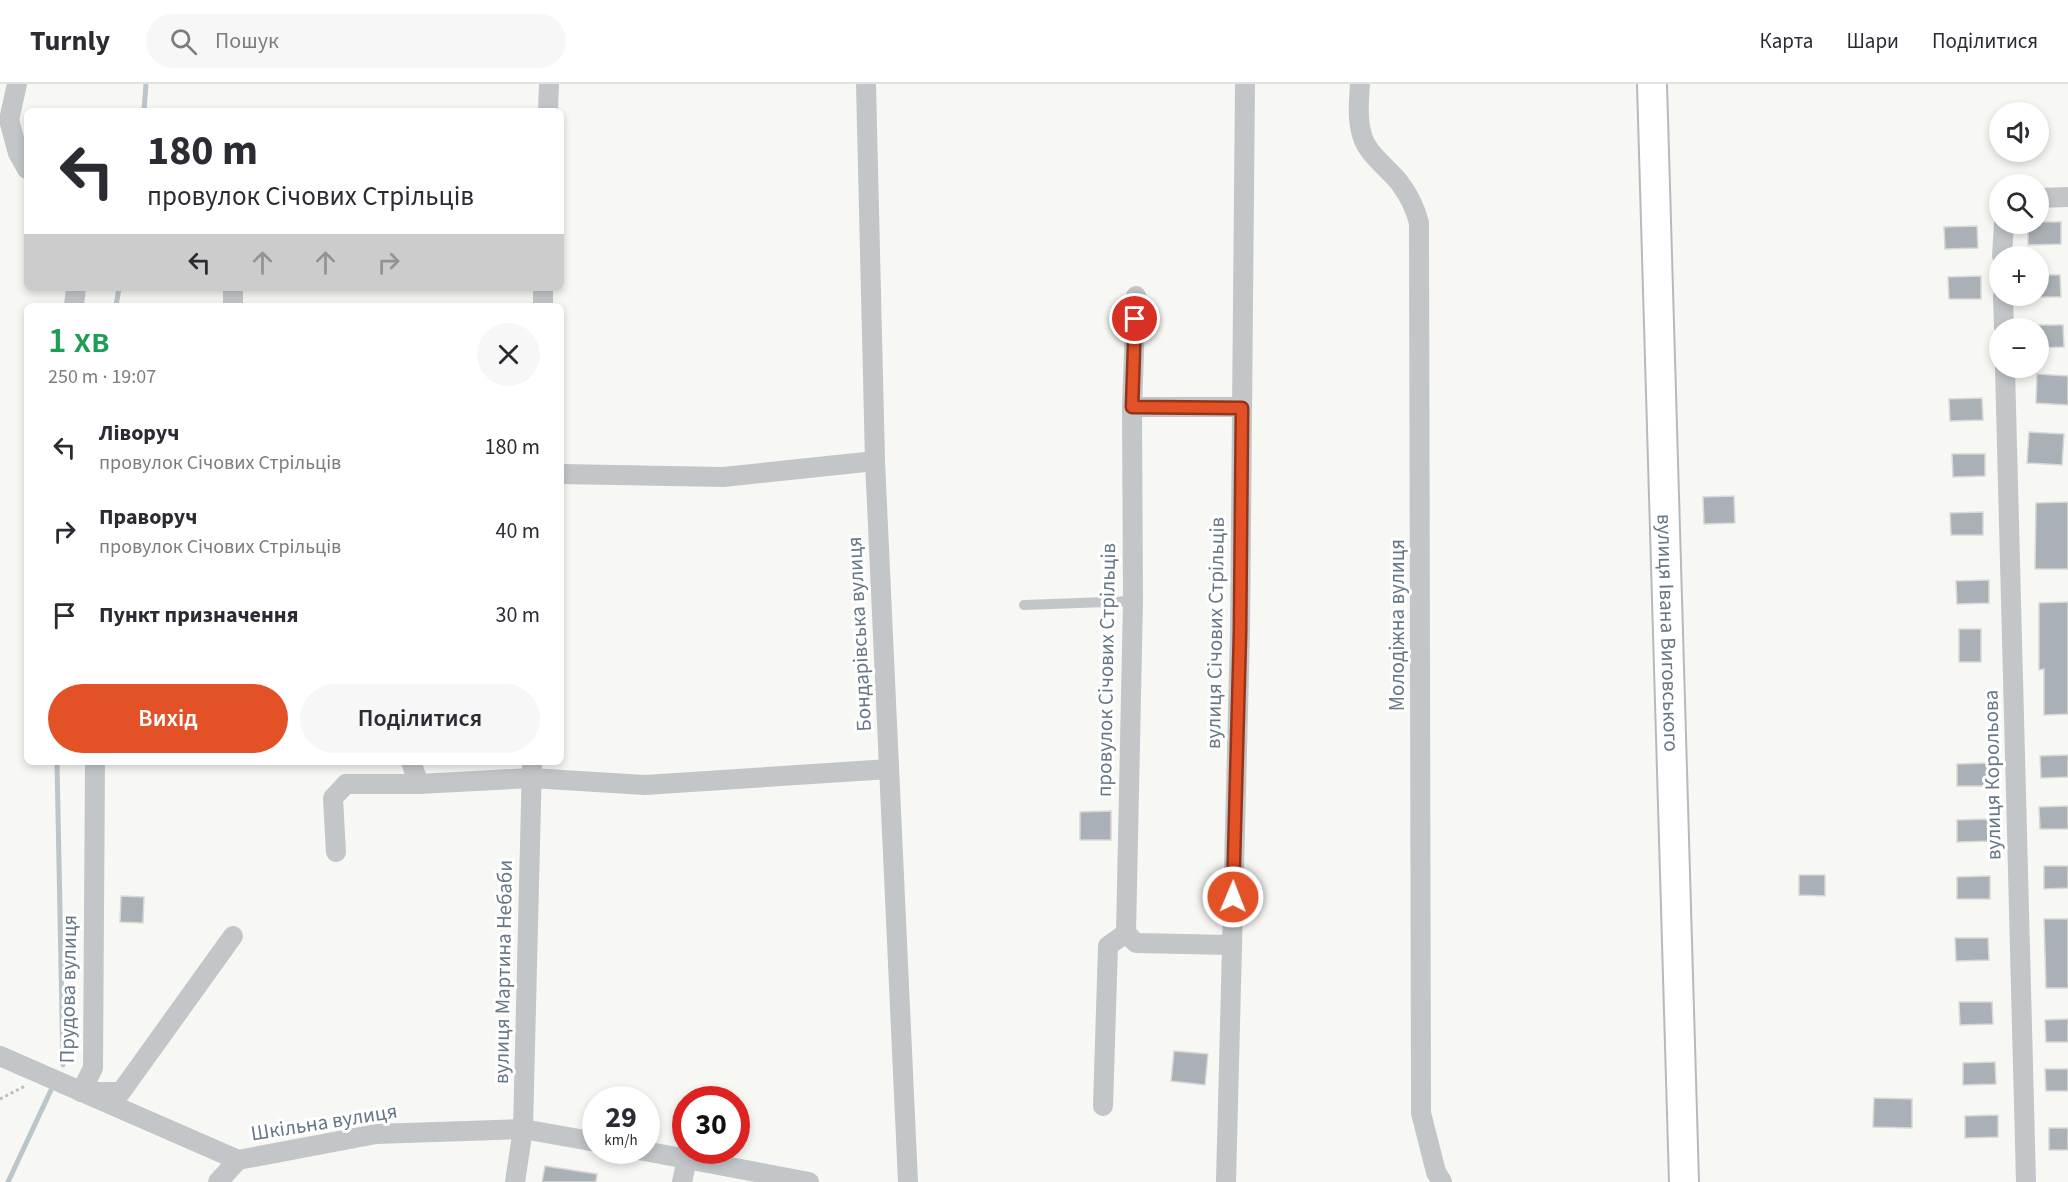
<!DOCTYPE html>
<html lang="uk">
<meta charset="utf-8">
<style>
:root{--surface:#fff;--page:#f7f7f7;--text:#2b2b33;--muted:#7c7c81;--line:#e1e1e2;--accent:#e35127}
body{margin:0;font-family:"Source Sans 3",sans-serif;background:var(--page);color:var(--text);height:100vh;display:flex;flex-direction:column;font-size:22px;white-space:nowrap}
*{box-sizing:border-box;margin:0}
p{font-size:20px;color:var(--muted)}
.icon{flex:none;width:33px;height:33px;fill:none;stroke:currentColor;stroke-width:2;stroke-linecap:round;stroke-linejoin:round}
.map{position:relative;flex:1;overflow:hidden}
.sheet{position:absolute;left:24px;top:219px;width:540px;height:462px;display:flex;flex-direction:column;background:var(--surface);border-radius:9px;box-shadow:0 3px 9px #0003}
.sheet>*{flex:none}
.guide{position:absolute;left:24px;top:24px;width:540px;height:183px;border-radius:9px;box-shadow:0 3px 9px #0003;background:#fff;color:var(--text);overflow:hidden}
.buttons{position:absolute;left:1989px;top:18px;display:grid;gap:12px}
.buttons a{display:grid;place-items:center;width:60px;height:60px;border-radius:50%;background:var(--surface);box-shadow:0 3px 9px #0003;font-size:30px}
.speed{position:absolute;left:582px;top:1002px;display:flex;gap:12px;font-size:30px;font-weight:700;text-align:center}
.speed>*{display:grid;place-content:center;width:78px;height:78px;border-radius:50%;background:var(--surface);box-shadow:0 3px 9px #0003;line-height:1}
.speed small{font-size:15px;font-weight:400}
.speed .limit{border:9px solid #d22;background:#fff;color:#111}
.pin{position:absolute;display:grid;place-items:center;width:51px;height:51px;color:#fff;margin:-26px;border:3px solid #fff;border-radius:50%;box-shadow:0 2px 6px #0007}
.me{position:absolute;width:66px;margin:-33px;rotate:1deg;stroke-linejoin:round;filter:drop-shadow(0 0 4px #0008)}
.turn{display:flex;align-items:center;gap:21px;height:126px;padding:0 24px;font-size:27px}
.turn .icon{width:78px;height:78px;stroke-width:2.5}
.turn b{display:block;font-size:42px;line-height:51px}
.lanes{display:flex;align-items:center;height:57px;padding:0 24px;background:#0003;justify-content:center;gap:30px;direction:ltr}
.lanes .off{opacity:.35}
.round{display:grid;place-items:center;flex:none;width:63px;height:63px;border-radius:32px;background:var(--page)}
.headline{display:flex;align-items:center;justify-content:space-between;height:102px;padding:0 24px}
h1{font-size:36px;font-weight:600;line-height:45px;color:#1e9e55}
.cta{display:flex;gap:12px;margin-top:auto;padding:12px 24px}
.cta a{flex:1;height:69px;border-radius:36px;background:var(--accent);color:#fff;font-size:24px;font-weight:600;line-height:69px;text-align:center}
.cta a+a{background:var(--page);color:var(--text)}
ul{padding:0;list-style:none}
li{display:flex;align-items:center;gap:18px;height:84px;padding:0 24px}
li div{flex:1}
li b{display:block;font-size:22px}
li em{font-style:normal}
header{display:flex;align-items:center;gap:36px;box-sizing:border-box;height:84px;padding:0 30px;background:var(--surface);border-bottom:2px solid var(--line)}
header strong{font-size:28px}
nav{display:flex;gap:33px;margin-inline-start:auto;font-size:21px}
.search{width:420px;height:54px;background:var(--page);display:flex;align-items:center;gap:15px;box-sizing:border-box;padding:0 21px;border-radius:33px;color:var(--muted);font-size:22px}
.map>svg:first-child{display:block}
.lines{fill:none;stroke-linecap:round;stroke-linejoin:round}
.stream{stroke:#bac6ca;stroke-width:5}
.building{fill:#a9b1b7;stroke:#d8d8d6;stroke-width:1.5}
.secondary-casing{stroke:#b4babe;stroke-width:32}
.path{stroke:#bcbec1;stroke-width:3;stroke-dasharray:3 3;stroke-linecap:butt}
.lane{stroke:#c2c6c9;stroke-width:10}
.street{stroke:#c2c6c9;stroke-width:20}
.secondary{stroke:#fff;stroke-width:28}
.route-casing{stroke:#943519;stroke-width:15}
.route{stroke:#e35127;stroke-width:10}
.labels{text-anchor:middle;dominant-baseline:central;stroke-width:6;stroke-linejoin:round;paint-order:stroke}
.street-label{font-size:21px;fill:#667785;stroke:#fff}
</style>
<header>
<strong>Turnly</strong>
<div class="search"><svg class="icon" aria-label="search" viewBox="0 0 24 24"><circle cx="10" cy="10" r="6"/><path d="M15 15l6 6"/></svg>Пошук</div>
<nav><a>Карта</a><a>Шари</a><a>Поділитися</a></nav>
</header>
<div class="map">
<svg width="2068" height="1098" viewBox="0 0 2068 1098">
<rect width="100%" height="100%" fill="#f7f7f4"/>
<g class="lines">
<g class="stream">
<polyline points="144,27 146,0"/>
<polyline points="116,222 119,204"/>
<polyline points="57,678 63,981"/>
<polyline points="8,1098 51,1006"/>
</g>
</g>
<g class="building">
<polygon points="2038,138 2061,138 2061,160 2028,161 2028,140"/>
<polygon points="1977,142 1978,164 1945,165 1944,143"/>
<polygon points="2038,191 2060,191 2061,213 2038,213"/>
<polygon points="1981,192 1981,215 1949,215 1948,193"/>
<polygon points="2038,241 2063,241 2064,263 2038,264"/>
<polygon points="2037,290 2068,292 2068,321 2036,319"/>
<polygon points="1982,314 1983,336 1950,337 1949,315"/>
<polygon points="2029,348 2064,350 2062,381 2027,379"/>
<polygon points="1952,370 1985,370 1985,392 1953,393"/>
<polygon points="1734,412 1735,439 1704,440 1703,413"/>
<polygon points="2068,418 2068,485 2035,485 2036,419"/>
<polygon points="1983,428 1983,451 1951,451 1950,429"/>
<polygon points="1989,496 1989,519 1957,520 1956,497"/>
<polygon points="2068,518 2068,630 2044,631 2044,585 2039,586 2039,519"/>
<rect x="1959" y="545" width="22" height="33"/>
<polygon points="2068,671 2068,693 2041,694 2040,672"/>
<polygon points="1990,679 1990,702 1957,702 1957,680"/>
<polygon points="2068,722 2068,745 2040,745 2039,723"/>
<polygon points="1111,727 1111,756 1080,756 1080,728"/>
<polygon points="1989,735 1990,757 1957,758 1957,736"/>
<polygon points="2044,782 2068,782 2068,804 2044,805"/>
<polygon points="1799,791 1825,791 1825,812 1799,811"/>
<polygon points="1990,792 1990,815 1957,815 1957,793"/>
<polygon points="121,812 144,813 143,839 120,838"/>
<polygon points="2044,835 2068,835 2068,904 2046,904"/>
<polygon points="1955,854 1988,854 1989,876 1956,877"/>
<polygon points="1959,918 1992,918 1993,940 1960,941"/>
<polygon points="2068,935 2068,958 2046,958 2045,936"/>
<polygon points="1174,967 1208,970 1205,1001 1171,997"/>
<polygon points="1995,978 1996,1000 1963,1001 1963,979"/>
<polygon points="2045,985 2068,985 2068,1007 2046,1007"/>
<polygon points="1874,1014 1912,1015 1912,1044 1873,1043"/>
<polygon points="1998,1031 1998,1053 1965,1054 1965,1032"/>
<rect x="2049" y="1044" width="19" height="22"/>
<polygon points="545,1082 597,1090 596,1098 542,1098"/>
</g>
<g class="lines">
<g class="secondary-casing">
<g id="secondary">
<path id="s1" d="M1652 0 1684 1098"/>
</g>
</g>
<polyline class="path" points="0,1015 25,1002"/>
<polyline class="lane" points="1024,521 1133,517"/>
<g class="street">
<polyline points="17,0 9,36 18,69 27,85"/>
<polyline points="866,0 875,377 908,1098"/>
<path d="M1360 0C1359 16 1357 35 1362 51 1367 70 1387 83 1399 98 1409 111 1415 123 1419 139L1421 1029 1436 1088 1442 1098"/>
<polyline points="548,27 549,0"/>
<polyline points="2038,114 2068,113"/>
<polyline points="2002,172 2004,140"/>
<polyline points="233,204 233,222"/>
<polyline points="2003,212 2004,244"/>
<polyline points="74,222 76,204"/>
<polyline points="543,222 543,204"/>
<polyline points="2005,284 2026,1098"/>
<polyline points="1132,323 1136,212"/>
<polyline points="561,390 723,393 875,377"/>
<polyline points="95,678 93,984 81,1008 121,1008 233,852"/>
<polyline points="411,678 419,700"/>
<polyline points="336,768 333,714 346,700 419,700 531,694 645,701 889,685"/>
<polyline points="1232,861 1136,859 1126,849 1133,517 1132,323 1242,323"/>
<polyline points="0,972 238,1076 376,1050 523,1045 596,1058"/>
<polyline points="1103,1022 1108,862 1126,849"/>
<polyline points="639,1066 809,1098"/>
<polyline points="218,1098 238,1076"/>
<polyline points="515,1098 523,1045 532,678"/>
<polyline points="682,1098 687,1075"/>
<polyline points="1226,1098 1240,549 1245,0"/>
</g>
<use href="#secondary" class="secondary"/>
</g>
<g class="lines">
<g class="route-casing">
<polyline id="route" points="1135,235 1132,323 1242,324 1240,549 1233,813"/>
</g>
<use href="#route" class="route"/>
</g>
<g class="labels">
<g class="street-label">
<text transform="translate(1397 541) rotate(-90)">Молодіжна вулиця</text>
<text transform="translate(1215 549) rotate(-89)">вулиця Січових Стрільців</text>
<text stroke="none"><textPath href="#s1" startOffset="549">вулиця Івана Виговського</textPath></text>
<text transform="translate(859 550) rotate(-93)">Бондарівська вулиця</text>
<text transform="translate(1106 586) rotate(-89)">провулок Січових Стрільців</text>
<text transform="translate(1992 691) rotate(-91)">вулиця Корольова</text>
<text transform="translate(503 888) rotate(-89)">вулиця Мартина Небаби</text>
<text transform="translate(68 905) rotate(-89)">Прудова вулиця</text>
<text transform="translate(324 1038) rotate(-9)">Шкільна вулиця</text>
</g>
</g>
</svg>
<div class="buttons">
<a><svg class="icon" aria-label="sound" viewBox="0 0 24 24"><path d="M4 9h4l5-4v14l-5-4H4zM17 9q2 3 0 6"/></svg></a>
<a><svg class="icon" aria-label="search" viewBox="0 0 24 24"><circle cx="10" cy="10" r="6"/><path d="M15 15l6 6"/></svg></a>
<a>+</a>
<a>−</a>
</div>
<div class="speed"><div>29<small>km/h</small></div><div class="limit">30</div></div>
<div class="pin" style="left:1135px;top:235px;background:#d93025"><svg class="icon" aria-label="arrive" viewBox="0 0 24 24"><path d="M6 21V4h12l-3 4 3 4H6"/></svg></div>
<svg class="me" style="left:1233px;top:813px" viewBox="-20 -20 40 40"><circle r="17" fill="#e35127" stroke="#fff" stroke-width="3"/><path d="M0-11L8 9 0 5-8 9z" fill="#fff"/></svg>
<div class="guide">
<div class="turn"><svg class="icon" aria-label="left" viewBox="0 0 24 24"><path d="M17 20v-9H6M10 6l-5 5 5 5"/></svg><div><b>180 m</b>провулок Січових Стрільців</div></div>
<div class="lanes"><svg class="icon" aria-label="left" viewBox="0 0 24 24"><path d="M17 20v-9H6M10 6l-5 5 5 5"/></svg><svg class="icon off" aria-label="ahead" viewBox="0 0 24 24"><path d="M12 20V5M6 11l6-6 6 6"/></svg><svg class="icon off" aria-label="ahead" viewBox="0 0 24 24"><path d="M12 20V5M6 11l6-6 6 6"/></svg><svg class="icon off" aria-label="right" viewBox="0 0 24 24"><path d="M7 20v-9h11M14 6l5 5-5 5"/></svg></div>
</div>
<section class="sheet">
<div class="headline"><div><h1>1 хв</h1><p>250 m · 19:07</p></div><a class="round"><svg class="icon" aria-label="close" viewBox="0 0 24 24"><path d="M6 6l12 12M18 6L6 18"/></svg></a></div>
<ul>
<li><svg class="icon" aria-label="left" viewBox="0 0 24 24"><path d="M17 20v-9H6M10 6l-5 5 5 5"/></svg><div><b>Ліворуч</b><p>провулок Січових Стрільців</p></div><em>180 m</em></li>
<li><svg class="icon" aria-label="right" viewBox="0 0 24 24"><path d="M7 20v-9h11M14 6l5 5-5 5"/></svg><div><b>Праворуч</b><p>провулок Січових Стрільців</p></div><em>40 m</em></li>
<li><svg class="icon" aria-label="arrive" viewBox="0 0 24 24"><path d="M6 21V4h12l-3 4 3 4H6"/></svg><div><b>Пункт призначення</b></div><em>30 m</em></li>
</ul>
<div class="cta"><a>Вихід</a><a>Поділитися</a></div>
</section>
</div>
